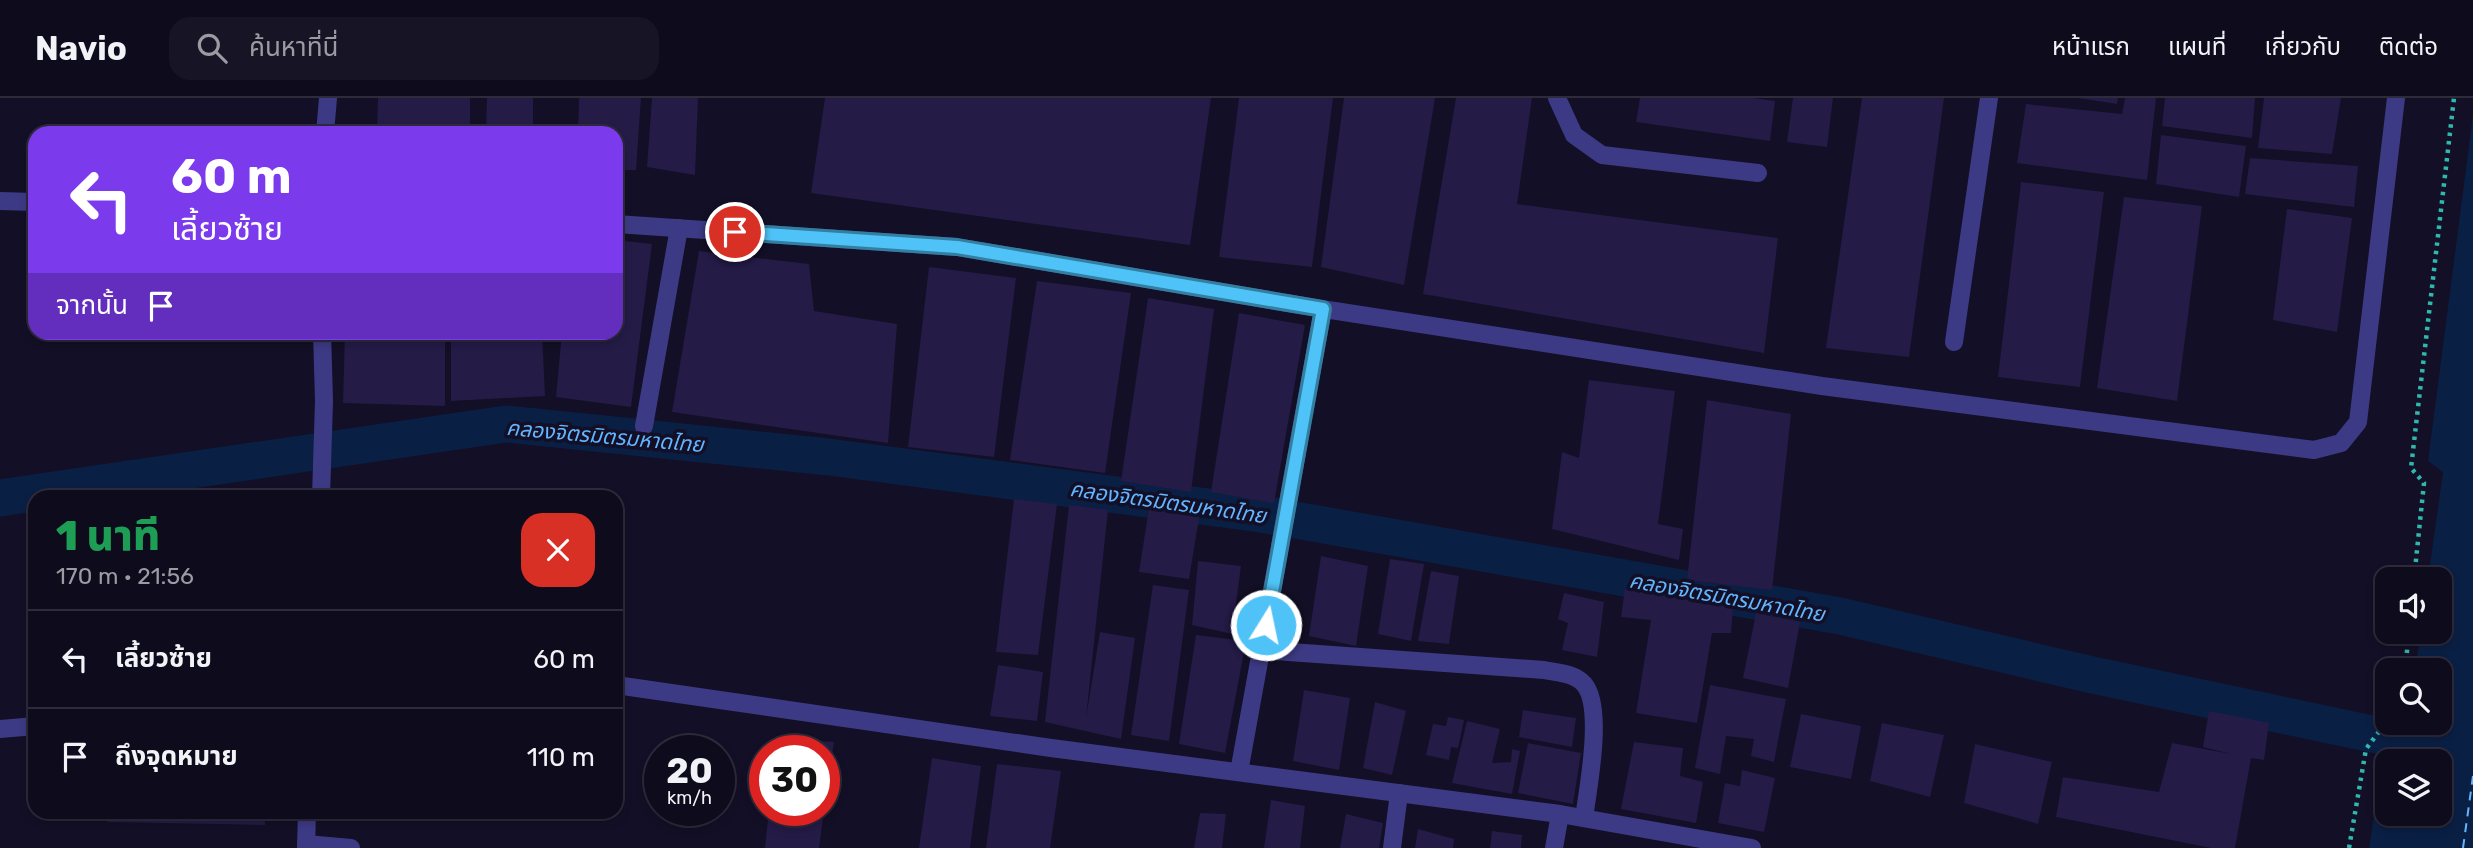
<!DOCTYPE html>
<html lang="th">
<meta charset="utf-8">
<style>
:root{--surface:#0e0b1c;--page:#171425;--text:#f1f3f6;--muted:#9b9ba3;--line:#2e2b3b}
body{margin:0;font-family:Rubik,"Noto Sans Thai",sans-serif;background:var(--page);color:var(--text);height:100vh;display:flex;flex-direction:column;font-size:26px;white-space:nowrap}
*{box-sizing:border-box;margin:0}
p{font-size:23px;color:var(--muted)}
.icon{flex:none;width:38px;height:38px;fill:none;stroke:currentColor;stroke-width:2;stroke-linecap:round;stroke-linejoin:round}
.map{position:relative;flex:1;overflow:hidden}
.side{position:absolute;left:28px;top:392px;width:595px;height:329px;display:flex;flex-direction:column;background:var(--surface);border-radius:21px;box-shadow:0 4px 10px #0003,0 0 0 2px var(--line)}
.side>*{flex:none}
.banner{position:absolute;left:28px;top:28px;width:595px;height:214px;border-radius:21px;box-shadow:0 4px 10px #0003,0 0 0 2px var(--line);background:#7c3aed;color:#fff;overflow:hidden}
.fabs{position:absolute;left:2375px;top:469px;display:grid;gap:14px}
.fabs a{display:grid;place-items:center;width:77px;height:77px;border-radius:14px;background:var(--surface);box-shadow:0 4px 10px #0003,0 0 0 2px var(--line);font-size:35px}
.speed{position:absolute;left:644px;top:637px;display:flex;gap:14px;font-size:35px;font-weight:700;text-align:center}
.speed>*{display:grid;place-content:center;width:91px;height:91px;border-radius:50%;background:var(--surface);box-shadow:0 4px 10px #0003,0 0 0 2px var(--line);line-height:1}
.speed small{font-size:18px;font-weight:400}
.speed .limit{border:10px solid #d22;background:#fff;color:#111}
.pin{position:absolute;display:grid;place-items:center;width:60px;height:60px;color:#fff;margin:-30px;border:4px solid #fff;border-radius:50%;box-shadow:0 2px 7px #0007}
.me{position:absolute;width:77px;margin:-38px;rotate:10deg;stroke-linejoin:round;filter:drop-shadow(0 0 5px #0008)}
.turn{display:flex;align-items:center;gap:24px;height:147px;padding:0 28px;font-size:32px}
.turn .icon{width:91px;height:91px;stroke-width:2.5}
.turn b{display:block;font-size:49px;line-height:60px}
.then{display:flex;align-items:center;height:66px;padding:0 28px;background:#0003;gap:14px;font-size:26px}
.round{display:grid;place-items:center;flex:none;width:74px;height:74px;border-radius:21px;background:var(--page)}
.overview{display:flex;align-items:center;justify-content:space-between;height:119px;padding:0 28px}
h1{font-size:42px;font-weight:800;line-height:52px;color:#1e9e55}
ul{padding:0;list-style:none}
li{display:flex;align-items:center;gap:21px;height:98px;padding:0 28px;border-top:2px solid var(--line)}
li div{flex:1}
li b{display:block;font-size:26px}
li em{font-style:normal}
header{display:flex;align-items:center;gap:42px;box-sizing:border-box;height:98px;padding:0 35px;background:var(--surface);border-bottom:2px solid var(--line)}
header strong{font-size:33px}
nav{display:flex;gap:38px;margin-inline-start:auto;font-size:24px}
.search{width:490px;height:63px;background:var(--page);display:flex;align-items:center;gap:18px;box-sizing:border-box;padding:0 24px;border-radius:21px;color:var(--muted);font-size:26px}
.map>svg:first-child{display:block}
.water{fill:#0a1f44;fill-rule:evenodd}
.lines{fill:none;stroke-linecap:round;stroke-linejoin:round}
.canal{stroke:#0a1f44;stroke-width:37}
.ferry{stroke:#62b6ff;stroke-width:2;stroke-dasharray:9 7;stroke-linecap:butt}
.building{fill:#241b47}
.path{stroke:#2fb8b0;stroke-width:4.5;stroke-dasharray:3.5 5;stroke-linecap:butt}
.service{stroke:#3d3a85;stroke-width:18}
.minor{stroke:#3d3a85;stroke-width:18}
.route-casing{stroke:#337fa1;stroke-width:18}
.route{stroke:#4fc3f7;stroke-width:12}
.labels{text-anchor:middle;dominant-baseline:central;stroke-width:7;stroke-linejoin:round;paint-order:stroke}
.water-label{font-size:21px;font-style:italic;fill:#62b6ff;stroke:#130f26}
</style>
<header>
<strong>Navio</strong>
<div class="search"><svg class="icon" aria-label="search" viewBox="0 0 24 24"><circle cx="10" cy="10" r="6"/><path d="M15 15l6 6"/></svg>ค้นหาที่นี่</div>
<nav><a>หน้าแรก</a><a>แผนที่</a><a>เกี่ยวกับ</a><a>ติดต่อ</a></nav>
</header>
<div class="map">
<svg width="2473" height="750" viewBox="0 0 2473 750">
<rect width="100%" height="100%" fill="#130f26"/>
<path class="water" d="M2473 17V750H2369L2383 660 2404 625H2440V572H2415L2421 534H2440V481H2428L2443 374 2428 363ZM2387 663H2440V716H2387Z"/>
<g class="lines">
<polyline class="canal" points="0,400 506,326 829,359 1261,416 1840,518 2088,576 2443,651"/>
<polyline class="ferry" points="2463,750 2473,678"/>
</g>
<g class="building">
<polygon points="378,0 470,0 470,35 377,35"/>
<polygon points="487,0 533,0 533,35 486,35"/>
<polygon points="579,0 641,0 636,72 616,72 616,35 578,35"/>
<polygon points="652,0 698,0 695,77 647,69"/>
<polygon points="825,0 1211,0 1190,147 811,95"/>
<polygon points="1239,0 1333,0 1312,169 1219,159"/>
<polygon points="1344,0 1435,0 1404,187 1321,169"/>
<polygon points="1456,0 1532,0 1517,106 1778,140 1764,255 1423,196"/>
<polygon points="1640,0 1754,0 1775,3 1770,43 1636,24"/>
<polygon points="1793,0 1833,0 1827,49 1787,44"/>
<polygon points="1862,0 1944,0 1909,259 1826,250"/>
<polygon points="2078,0 2118,0 2117,6"/>
<polygon points="2125,0 2156,0 2147,82 2017,65 2026,6 2122,16"/>
<polygon points="2165,0 2255,0 2252,40 2162,28"/>
<polygon points="2264,0 2341,0 2332,56 2258,50"/>
<polygon points="2161,37 2246,48 2239,99 2156,86"/>
<polygon points="2250,60 2358,68 2354,109 2245,96"/>
<polygon points="2021,84 2104,94 2080,289 1998,279"/>
<polygon points="2124,99 2202,108 2177,303 2097,290"/>
<polygon points="2287,111 2352,120 2337,234 2273,222"/>
<polygon points="616,142 652,146 631,309 556,299 562,234 616,234"/>
<polygon points="699,153 809,166 814,213 897,226 888,345 672,314"/>
<polygon points="929,169 1016,180 994,359 908,349"/>
<polygon points="1037,183 1131,195 1105,375 1010,362"/>
<polygon points="1148,200 1214,211 1191,394 1121,383"/>
<polygon points="1239,215 1305,227 1274,405 1211,394"/>
<polygon points="345,234 445,234 445,308 343,305"/>
<polygon points="451,234 542,234 545,298 451,303"/>
<polygon points="1589,282 1675,293 1658,426 1683,431 1679,462 1552,431 1562,354 1579,360"/>
<polygon points="1707,302 1791,316 1772,492 1687,482"/>
<polygon points="1014,401 1057,406 1038,557 996,554"/>
<polygon points="1069,407 1108,412 1086,620 1100,534 1135,540 1121,641 1045,624"/>
<polygon points="1149,410 1199,420 1189,481 1139,474"/>
<polygon points="1321,458 1368,468 1356,548 1309,538"/>
<polygon points="1390,461 1424,466 1411,543 1378,536"/>
<polygon points="1198,463 1241,468 1232,536 1192,527"/>
<polygon points="1431,473 1459,478 1449,546 1418,543"/>
<polygon points="1153,487 1189,492 1169,643 1131,637"/>
<polygon points="1625,491 1733,510 1731,535 1712,535 1697,625 1636,615 1651,522 1621,519"/>
<polygon points="1564,495 1604,504 1597,559 1562,552 1568,525 1558,521"/>
<polygon points="1756,515 1800,524 1788,590 1743,580"/>
<polygon points="1196,537 1246,543 1225,655 1179,646"/>
<polygon points="998,567 1043,574 1037,623 990,618"/>
<polygon points="1710,587 1786,601 1774,664 1751,658 1754,641 1726,638 1720,676 1695,670"/>
<polygon points="1304,592 1350,600 1339,672 1293,663"/>
<polygon points="1375,604 1406,613 1392,677 1363,670"/>
<polygon points="1523,612 1576,620 1572,649 1519,639"/>
<polygon points="2209,613 2269,625 2264,662 2251,660 2235,750 2211,750 2056,719 2063,679 2159,694 2172,645 2231,656 2203,649"/>
<polygon points="1801,616 1861,628 1851,681 1790,669"/>
<polygon points="1448,619 1464,622 1458,650 1451,649 1449,662 1426,657 1433,626 1446,628"/>
<polygon points="1467,623 1500,631 1492,665 1511,664 1512,651 1520,653 1512,696 1452,685"/>
<polygon points="1882,625 1944,637 1930,699 1870,683"/>
<polygon points="779,641 834,644 826,701 824,653 777,653"/>
<polygon points="1634,644 1683,650 1680,678 1703,684 1696,725 1621,711"/>
<polygon points="1528,645 1581,655 1573,706 1518,695"/>
<polygon points="1975,646 2052,664 2038,726 1964,705"/>
<polygon points="932,660 981,668 970,750 919,750"/>
<polygon points="997,666 1061,673 1050,750 986,750"/>
<polygon points="1742,672 1775,680 1764,734 1718,725 1725,685 1740,688"/>
<polygon points="1271,702 1305,708 1300,750 1264,750"/>
<polygon points="769,712 824,712 819,750 765,750"/>
<polygon points="107,714 264,714 265,727 107,724"/>
<polygon points="404,714 573,714 573,723 404,716"/>
<polygon points="1200,715 1226,716 1222,750 1194,750"/>
<polygon points="1346,716 1383,725 1379,750 1340,750"/>
<polygon points="1418,731 1454,741 1453,750 1415,750"/>
<polygon points="1492,733 1522,737 1521,750 1490,750"/>
</g>
<g class="lines">
<g class="path">
<polyline points="2414,481 2424,385 2411,370 2454,0"/>
<polyline points="2405,572 2409,534"/>
<polyline points="2349,750 2366,651 2387,623"/>
</g>
<g class="service">
<polyline points="1557,0 1574,37 1602,57 1758,75"/>
<polyline points="306,746 351,750"/>
<polyline points="1554,750 1560,716"/>
</g>
<g class="minor">
<polyline points="325,35 328,0"/>
<polyline points="0,103 35,104"/>
<polyline points="616,126 957,149 1323,211 1822,288 2314,352 2341,345 2358,324 2396,0"/>
<polyline points="1954,244 1989,0"/>
<polyline points="644,328 679,130"/>
<polyline points="321,399 324,303 322,234"/>
<path d="M1261 552 1544 572C1558 575 1574 575 1584 586 1604 609 1588 690 1584 720"/>
<polyline points="616,587 1051,650 1560,716 1752,750"/>
<polyline points="0,631 35,628"/>
<polyline points="1239,674 1323,211"/>
<polyline points="306,750 307,714"/>
<polyline points="1392,750 1399,695"/>
</g>
</g>
<g class="lines">
<g class="route-casing">
<polyline id="route" points="735,134 957,149 1323,211 1266,527"/>
</g>
<use href="#route" class="route"/>
</g>
<g class="labels">
<g class="water-label">
<text transform="translate(605 338) rotate(5)">คลองจิตรมิตรมหาดไทย</text>
<text transform="translate(1168 404) rotate(8)">คลองจิตรมิตรมหาดไทย</text>
<text transform="translate(1727 499) rotate(10)">คลองจิตรมิตรมหาดไทย</text>
</g>
</g>
</svg>
<div class="fabs">
<a><svg class="icon" aria-label="sound" viewBox="0 0 24 24"><path d="M4 9h4l5-4v14l-5-4H4zM17 9q2 3 0 6"/></svg></a>
<a><svg class="icon" aria-label="search" viewBox="0 0 24 24"><circle cx="10" cy="10" r="6"/><path d="M15 15l6 6"/></svg></a>
<a><svg class="icon" aria-label="layers" viewBox="0 0 24 24"><path d="M12 4l9 5-9 5-9-5zM3 14l9 5 9-5"/></svg></a>
</div>
<div class="speed"><div>20<small>km/h</small></div><div class="limit">30</div></div>
<div class="pin" style="left:735px;top:134px;background:#d93025"><svg class="icon" aria-label="arrive" viewBox="0 0 24 24"><path d="M6 21V4h12l-3 4 3 4H6"/></svg></div>
<svg class="me" style="left:1266px;top:527px" viewBox="-20 -20 40 40"><circle r="17" fill="#4fc3f7" stroke="#fff" stroke-width="3"/><path d="M0-11L8 9 0 5-8 9z" fill="#fff"/></svg>
<div class="banner">
<div class="turn"><svg class="icon" aria-label="left" viewBox="0 0 24 24"><path d="M17 20v-9H6M10 6l-5 5 5 5"/></svg><div><b>60 m</b>เลี้ยวซ้าย</div></div>
<div class="then">จากนั้น<svg class="icon" aria-label="arrive" viewBox="0 0 24 24"><path d="M6 21V4h12l-3 4 3 4H6"/></svg></div>
</div>
<section class="side">
<div class="overview"><div><h1>1 นาที</h1><p>170 m · 21:56</p></div><a class="round" style="background:#d93025;color:#fff"><svg class="icon" aria-label="close" viewBox="0 0 24 24"><path d="M6 6l12 12M18 6L6 18"/></svg></a></div>
<ul>
<li><svg class="icon" aria-label="left" viewBox="0 0 24 24"><path d="M17 20v-9H6M10 6l-5 5 5 5"/></svg><div><b>เลี้ยวซ้าย</b></div><em>60 m</em></li>
<li><svg class="icon" aria-label="arrive" viewBox="0 0 24 24"><path d="M6 21V4h12l-3 4 3 4H6"/></svg><div><b>ถึงจุดหมาย</b></div><em>110 m</em></li>
</ul>
</section>
</div>
